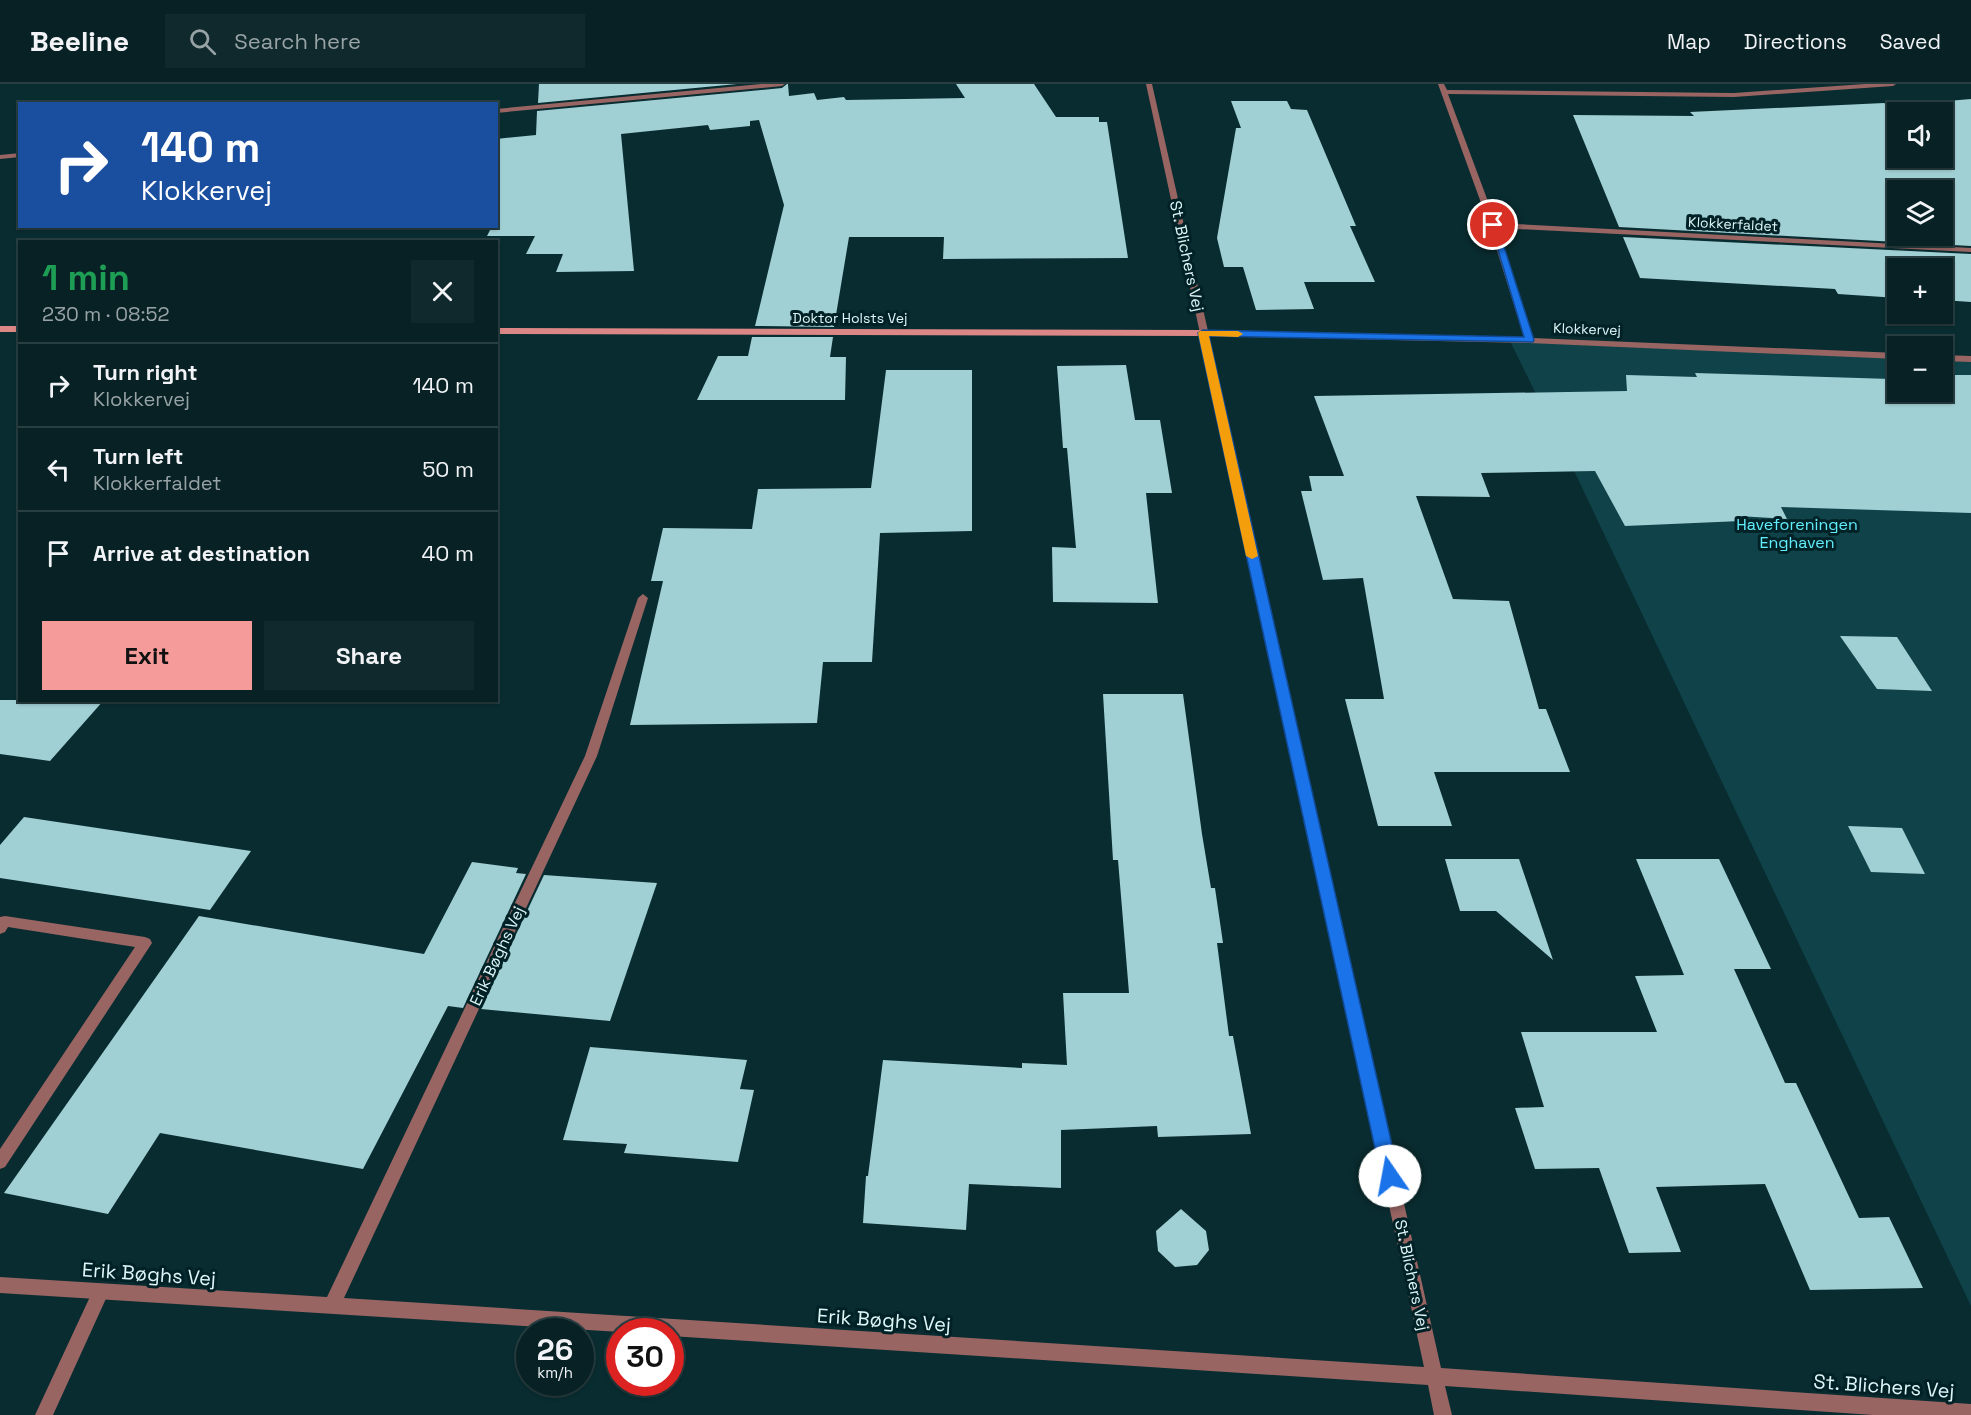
<!DOCTYPE html>
<meta charset="utf-8">
<style>
:root{--surface:#072124;--page:#10292c;--text:#f1f3f6;--muted:#98a3a6;--line:#283e41;--accent:#f59b99}
body{margin:0;font-family:"Space Grotesk",sans-serif;background:var(--page);color:var(--text);height:100vh;display:flex;flex-direction:column;font-size:22px;white-space:nowrap}
*{box-sizing:border-box;margin:0}
p{font-size:20px;color:var(--muted)}
.icon{flex:none;width:33px;height:33px;fill:none;stroke:currentColor;stroke-width:2;stroke-linecap:round;stroke-linejoin:round}
.map{position:relative;flex:1;overflow:hidden}
.sheet{position:absolute;left:18px;top:156px;width:480px;height:462px;display:flex;flex-direction:column;background:var(--surface);border-radius:0px;box-shadow:0 2px 4px #0004,0 0 0 2px var(--line)}
.sheet>*{flex:none}
.top-card{position:absolute;left:18px;top:18px;width:480px;height:126px;border-radius:0px;box-shadow:0 2px 4px #0004,0 0 0 2px var(--line);background:#1a4fa0;color:#fff;overflow:hidden}
.controls{position:absolute;left:1887px;top:18px;display:grid;gap:12px}
.controls a{display:grid;place-items:center;width:66px;height:66px;border-radius:0px;background:var(--surface);box-shadow:0 2px 4px #0004,0 0 0 2px var(--line);font-size:30px}
.speed{position:absolute;left:516px;top:1234px;display:flex;gap:12px;font-size:30px;font-weight:700;text-align:center}
.speed>*{display:grid;place-content:center;width:78px;height:78px;border-radius:50%;background:var(--surface);box-shadow:0 2px 4px #0004,0 0 0 2px var(--line);line-height:1}
.speed small{font-size:15px;font-weight:400}
.speed .limit{border:9px solid #d22;background:#fff;color:#111}
.pin{position:absolute;display:grid;place-items:center;width:51px;height:51px;color:#fff;margin:-26px;border:3px solid #fff;border-radius:50%;box-shadow:0 2px 6px #0007}
.me{position:absolute;width:66px;margin:-33px;rotate:348deg;stroke-linejoin:round;filter:drop-shadow(0 0 4px #0008)}
.turn{display:flex;align-items:center;gap:21px;height:126px;padding:0 24px;font-size:27px}
.turn .icon{width:78px;height:78px;stroke-width:2.5}
.turn b{display:block;font-size:42px;line-height:51px}
.round{display:grid;place-items:center;flex:none;width:63px;height:63px;border-radius:0px;background:var(--page)}
.head{display:flex;align-items:center;justify-content:space-between;height:102px;padding:0 24px}
h1{font-size:36px;font-weight:700;line-height:45px;color:#1e9e55}
.action{display:flex;gap:12px;margin-top:auto;padding:12px 24px}
.action a{flex:1;height:69px;border-radius:0px;background:var(--accent);color:#111;font-size:24px;font-weight:700;line-height:69px;text-align:center}
.action a+a{background:var(--page);color:var(--text)}
ul{padding:0;list-style:none}
li{display:flex;align-items:center;gap:18px;height:84px;padding:0 24px;border-top:2px solid var(--line)}
li div{flex:1}
li b{display:block;font-size:22px}
li em{font-style:normal}
header{display:flex;align-items:center;gap:36px;box-sizing:border-box;height:84px;padding:0 30px;background:var(--surface);border-bottom:2px solid var(--line)}
header strong{font-size:28px}
nav{display:flex;gap:33px;margin-inline-start:auto;font-size:21px}
.search{width:420px;height:54px;background:var(--page);display:flex;align-items:center;gap:15px;box-sizing:border-box;padding:0 21px;border-radius:0px;color:var(--muted);font-size:22px}
.map>svg:first-child{display:block}
.green{fill:#0f4349}
.building{fill:#a0cfd4;fill-rule:evenodd}
.lines{fill:none;stroke-linecap:round;stroke-linejoin:round}
.lane{fill:#996563;fill-rule:evenodd}
.street{fill:#996563;fill-rule:evenodd}
.secondary{fill:#da8785;fill-rule:evenodd}
.route{fill:#1a73e8;stroke:#114b97;stroke-width:1.5}
.slow{fill:#f59e0b}
.labels{text-anchor:middle;dominant-baseline:central;stroke-width:6;stroke-linejoin:round;paint-order:stroke}
.far-street-label{font-size:14px;fill:#dff6f9;stroke:#002226}
.street-label{font-size:16px;fill:#dff6f9;stroke:#002226}
.park-label{font-size:16px;fill:#62edfb;stroke:#002226}
.near-street-label{font-size:20px;fill:#dff6f9;stroke:#002226}
</style>
<header>
<strong>Beeline</strong>
<div class="search"><svg class="icon" aria-label="search" viewBox="0 0 24 24"><circle cx="10" cy="10" r="6"/><path d="M15 15l6 6"/></svg>Search here</div>
<nav><a>Map</a><a>Directions</a><a>Saved</a></nav>
</header>
<div class="map">
<svg width="1971" height="1331" viewBox="0 0 1971 1331">
<rect width="100%" height="100%" fill="#092c30"/>
<polygon class="green" points="1510,257 1897,273 1898,308 1942,308 1943,274 1971,275 1971,1222 1577,393"/>
<g class="building">
<polygon points="539,0 737,0 538,19"/>
<polygon points="787,0 788,0 789,12 814,9 817,16 844,13 846,16 965,14 956,0 1034,0 1056,33 1099,33 1099,38 1107,38 1128,174 943,175 944,153 849,153 834,243 755,242 784,121 759,36 750,37 750,42 710,46 708,41 621,50 634,187 556,188 563,170 526,170 535,152 487,152 492,142 496,142 496,55 536,51 537,27 782,4"/>
<path d="M1971 15V162L1619 143 1573 31 1694 32 1690 28 1884 19 1889 22ZM1898 28H1942V74H1898ZM1898 106H1942V152H1898Z"/>
<polygon points="1231,17 1287,17 1291,25 1307,26 1356,142 1350,142 1375,198 1304,198 1314,225 1256,226 1243,183 1224,183 1217,154 1236,44 1241,44"/>
<polygon points="1623,153 1971,170 1971,218 1942,216 1942,184 1898,184 1898,214 1838,210 1835,205 1640,194"/>
<polygon points="752,253 833,253 830,273 846,273 845,316 697,316 718,272 748,272"/>
<polygon points="1126,281 1135,336 1160,336 1172,409 1146,409 1158,519 1053,518 1052,463 1076,464 1067,364 1063,364 1057,282"/>
<polygon points="886,286 972,286 972,447 880,449 872,578 823,578 817,639 630,641 663,497 651,497 663,444 752,445 758,405 871,404"/>
<polygon points="1695,289 1891,295 1888,291 1898,291 1898,308 1942,308 1942,291 1971,291 1971,429 1781,423 1787,435 1738,432 1741,437 1625,442 1595,387 1481,389 1490,413 1416,412 1453,515 1509,517 1539,625 1546,625 1570,688 1434,688 1452,742 1378,742 1345,615 1384,615 1363,494 1323,496 1301,407 1312,407 1309,392 1344,392 1314,312 1627,307 1626,291 1697,293"/>
<polygon points="1840,552 1897,553 1932,607 1877,605"/>
<polygon points="1103,610 1183,610 1202,750 1211,804 1215,804 1223,859 1217,859 1229,952 1233,952 1251,1050 1158,1053 1157,1042 1061,1046 1061,1104 969,1100 966,1146 863,1139 866,1092 868,1092 883,976 1022,984 1022,979 1067,981 1063,909 1129,909 1118,776 1113,776"/>
<polygon points="0,616 104,616 50,677 0,670"/>
<polygon points="24,733 251,767 210,826 0,794 0,761"/>
<polygon points="1848,742 1902,744 1925,790 1871,788"/>
<polygon points="1445,775 1519,775 1553,876 1496,827 1460,827"/>
<polygon points="1636,775 1719,775 1771,885 1734,885 1785,999 1796,999 1859,1134 1889,1133 1923,1204 1810,1206 1765,1100 1656,1103 1681,1168 1629,1169 1599,1084 1535,1085 1515,1024 1544,1023 1521,948 1657,948 1635,892 1684,891"/>
<polygon points="472,778 518,784 516,789 526,790 463,924 448,922 363,1085 160,1049 108,1130 4,1109 199,832 424,870"/>
<polygon points="544,791 657,799 610,937 481,925"/>
<polygon points="590,963 747,976 740,1005 754,1006 738,1078 624,1069 627,1060 563,1056"/>
<polygon points="1181,1125 1206,1147 1209,1166 1197,1181 1175,1183 1158,1167 1156,1147"/>
</g>
<g class="lines">
<g class="lane">
<polygon points="5,832 145,853 150,855 152,859 5,1083 0,1085 0,1065 135,863 8,843 5,848 0,850 0,833"/>
<polygon points="101,1200 107,1202 109,1208 53,1331 35,1331 95,1202"/>
</g>
<g class="street">
<polygon points="761,0 785,0 782,2 496,29 496,25"/>
<polygon points="1146,0 1152,0 1208,247 1524,253 1489,141 1438,0 1444,0 1447,6 1734,9 1865,0 1896,0 1893,2 1734,13 1448,10 1496,139 1971,164 1971,168 1498,144 1533,254 1898,269 1898,275 1529,259 1209,252 1441,1284 1971,1320 1971,1331 1873,1331 1445,1302 1452,1331 1434,1331 1428,1301 670,1252 670,1248 620,1248 0,1209 0,1193 327,1213 585,672 638,514 643,510 648,514 597,672 344,1214 1424,1283"/>
<polygon points="20,69 20,73 0,75 0,71"/>
<polygon points="1942,271 1971,272 1971,278 1942,277"/>
</g>
<g class="secondary">
<rect x="0" y="242" width="20" height="6"/>
<polygon points="496,244 1203,246 1207,249 1203,252 496,250"/>
</g>
</g>
<polygon class="route" points="1490,139 1497,141 1534,256 1533,258 1209,252 1399,1092 1396,1098 1390,1101 1384,1098 1381,1092 1198,249 1203,246 1524,253"/>
<polygon class="slow" points="1200,247 1238,247 1243,250 1238,253 1209,252 1258,472 1252,475 1246,472 1198,249"/>
<g class="labels">
<g class="far-street-label">
<text transform="translate(1733 140) rotate(3)">Klokkerfaldet</text>
<text x="850" y="234">Doktor Holsts Vej</text>
<text transform="translate(1587 245) rotate(2)">Klokkervej</text>
</g>
<g class="street-label">
<text transform="translate(1187 172) rotate(78)">St. Blichers Vej</text>
<text transform="translate(497 872) rotate(-65)">Erik Bøghs Vej</text>
<text transform="translate(1412 1191) rotate(78)">St. Blichers Vej</text>
</g>
<g class="park-label">
<text x="1797" y="440">Haveforeningen<tspan x="1797" dy="18">Enghaven</tspan></text>
</g>
<g class="near-street-label">
<text transform="translate(149 1190) rotate(4)">Erik Bøghs Vej</text>
<text transform="translate(884 1236) rotate(4)">Erik Bøghs Vej</text>
<text transform="translate(1884 1302) rotate(4)">St. Blichers Vej</text>
</g>
</g>
</svg>
<div class="controls">
<a><svg class="icon" aria-label="sound" viewBox="0 0 24 24"><path d="M4 9h4l5-4v14l-5-4H4zM17 9q2 3 0 6"/></svg></a>
<a><svg class="icon" aria-label="layers" viewBox="0 0 24 24"><path d="M12 4l9 5-9 5-9-5zM3 14l9 5 9-5"/></svg></a>
<a>+</a>
<a>−</a>
</div>
<div class="speed"><div>26<small>km/h</small></div><div class="limit">30</div></div>
<div class="pin" style="left:1493px;top:141px;background:#d93025"><svg class="icon" aria-label="arrive" viewBox="0 0 24 24"><path d="M6 21V4h12l-3 4 3 4H6"/></svg></div>
<svg class="me" style="left:1390px;top:1092px" viewBox="-20 -20 40 40"><circle r="19" fill="#fff"/><path d="M0-13L10 11 0 6-10 11z" fill="#1a73e8"/></svg>
<div class="top-card">
<div class="turn"><svg class="icon" aria-label="right" viewBox="0 0 24 24"><path d="M7 20v-9h11M14 6l5 5-5 5"/></svg><div><b>140 m</b>Klokkervej</div></div>
</div>
<section class="sheet">
<div class="head"><div><h1>1 min</h1><p>230 m · 08:52</p></div><a class="round"><svg class="icon" aria-label="close" viewBox="0 0 24 24"><path d="M6 6l12 12M18 6L6 18"/></svg></a></div>
<ul>
<li><svg class="icon" aria-label="right" viewBox="0 0 24 24"><path d="M7 20v-9h11M14 6l5 5-5 5"/></svg><div><b>Turn right</b><p>Klokkervej</p></div><em>140 m</em></li>
<li><svg class="icon" aria-label="left" viewBox="0 0 24 24"><path d="M17 20v-9H6M10 6l-5 5 5 5"/></svg><div><b>Turn left</b><p>Klokkerfaldet</p></div><em>50 m</em></li>
<li><svg class="icon" aria-label="arrive" viewBox="0 0 24 24"><path d="M6 21V4h12l-3 4 3 4H6"/></svg><div><b>Arrive at destination</b></div><em>40 m</em></li>
</ul>
<div class="action"><a>Exit</a><a>Share</a></div>
</section>
</div>
